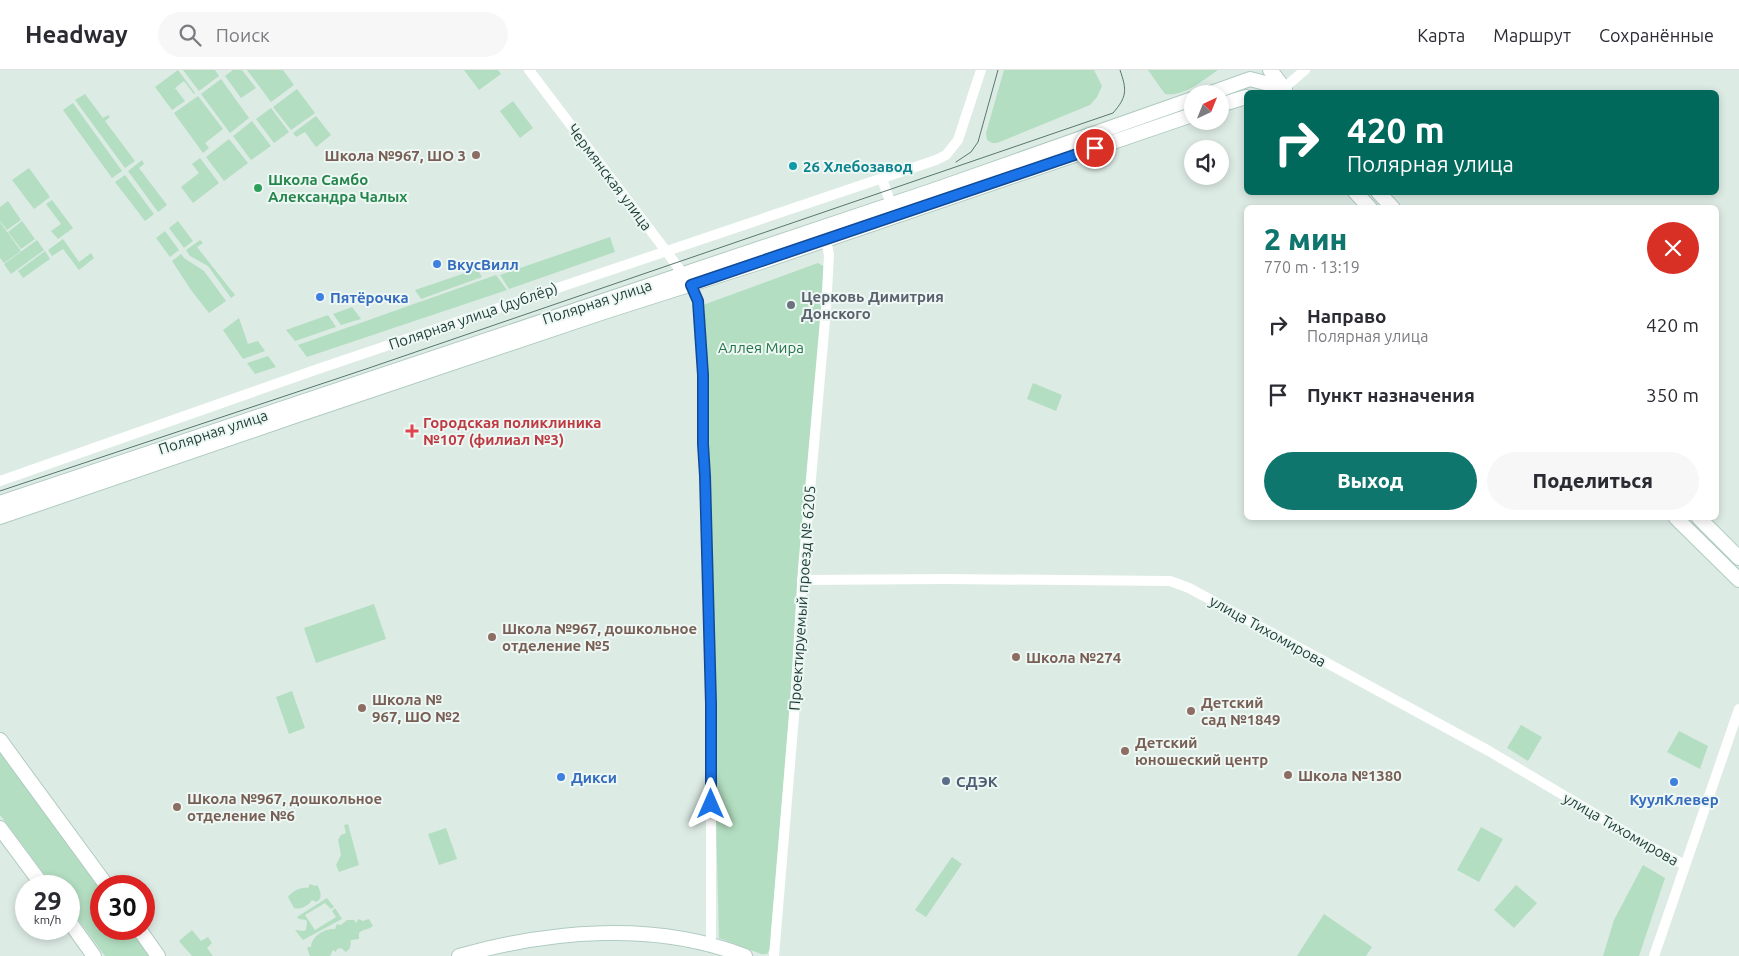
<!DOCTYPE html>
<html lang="ru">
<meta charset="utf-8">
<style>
:root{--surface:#fff;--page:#f7f7f7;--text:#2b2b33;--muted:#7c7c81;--line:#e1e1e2;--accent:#0f766e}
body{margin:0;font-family:Ubuntu,sans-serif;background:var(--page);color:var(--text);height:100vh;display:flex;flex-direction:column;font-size:19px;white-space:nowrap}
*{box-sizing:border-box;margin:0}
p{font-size:16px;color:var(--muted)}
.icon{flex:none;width:28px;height:28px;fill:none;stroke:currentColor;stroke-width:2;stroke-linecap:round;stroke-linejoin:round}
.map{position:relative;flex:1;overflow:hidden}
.details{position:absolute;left:1244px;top:135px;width:475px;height:315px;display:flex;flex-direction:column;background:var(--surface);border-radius:8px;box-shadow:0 2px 8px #0003}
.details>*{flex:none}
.guide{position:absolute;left:1244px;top:20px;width:475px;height:105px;border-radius:8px;box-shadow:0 2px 8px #0003;background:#00695c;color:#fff;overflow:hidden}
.needle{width:32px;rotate:43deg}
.tools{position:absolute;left:1184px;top:15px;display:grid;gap:10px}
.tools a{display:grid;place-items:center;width:45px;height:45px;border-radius:50%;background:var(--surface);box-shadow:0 2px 8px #0003;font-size:25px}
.speed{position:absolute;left:15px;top:805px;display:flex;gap:10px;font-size:25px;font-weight:700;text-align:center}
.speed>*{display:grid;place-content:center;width:65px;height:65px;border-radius:50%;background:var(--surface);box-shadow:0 2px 8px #0003;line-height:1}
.speed small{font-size:12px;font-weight:400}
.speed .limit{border:8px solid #d22;background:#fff;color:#111}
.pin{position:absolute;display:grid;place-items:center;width:42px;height:42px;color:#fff;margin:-21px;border:2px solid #fff;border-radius:50%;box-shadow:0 1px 5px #0007}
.me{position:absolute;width:55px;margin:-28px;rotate:0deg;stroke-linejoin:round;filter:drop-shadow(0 0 4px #0008)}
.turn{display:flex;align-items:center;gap:18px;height:105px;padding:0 20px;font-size:22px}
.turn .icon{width:65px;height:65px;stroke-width:2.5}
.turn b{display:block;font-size:35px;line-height:42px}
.round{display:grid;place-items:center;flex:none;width:52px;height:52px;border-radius:26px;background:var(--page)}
.summary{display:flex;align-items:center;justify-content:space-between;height:85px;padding:0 20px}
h1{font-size:30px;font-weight:800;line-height:38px;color:var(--accent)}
.primary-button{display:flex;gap:10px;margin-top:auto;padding:10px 20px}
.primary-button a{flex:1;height:58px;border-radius:30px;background:var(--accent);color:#fff;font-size:20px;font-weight:800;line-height:58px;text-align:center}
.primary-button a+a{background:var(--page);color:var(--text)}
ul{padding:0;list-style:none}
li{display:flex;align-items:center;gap:15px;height:70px;padding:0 20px}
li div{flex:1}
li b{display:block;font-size:19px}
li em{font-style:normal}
header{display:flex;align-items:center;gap:30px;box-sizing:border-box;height:70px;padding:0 25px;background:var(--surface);border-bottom:1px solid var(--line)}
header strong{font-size:24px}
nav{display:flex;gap:28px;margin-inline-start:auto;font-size:18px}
.search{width:350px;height:45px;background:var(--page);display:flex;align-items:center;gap:12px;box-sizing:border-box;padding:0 18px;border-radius:28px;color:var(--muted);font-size:19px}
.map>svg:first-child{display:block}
.green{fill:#b3dec1}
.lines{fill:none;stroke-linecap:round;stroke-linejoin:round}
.secondary-casing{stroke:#afcbc2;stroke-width:16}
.street{stroke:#fff;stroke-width:10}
.secondary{stroke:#fff;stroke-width:14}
.tram{stroke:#577770;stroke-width:1}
.route-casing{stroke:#114b97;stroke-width:12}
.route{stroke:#1a73e8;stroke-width:9}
.education-dot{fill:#8d6e63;stroke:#edf7f3;stroke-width:2}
.culture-dot{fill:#0f9aa8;stroke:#edf7f3;stroke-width:2}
.leisure-dot{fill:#2e9e5b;stroke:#edf7f3;stroke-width:2}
.shop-dot{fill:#3f7fe0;stroke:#edf7f3;stroke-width:2}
.worship-dot{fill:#6b7280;stroke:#edf7f3;stroke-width:2}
.health-dot{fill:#e0444e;stroke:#edf7f3;stroke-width:2}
.service-dot{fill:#5c6f8a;stroke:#edf7f3;stroke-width:2}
.labels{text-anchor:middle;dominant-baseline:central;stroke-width:4;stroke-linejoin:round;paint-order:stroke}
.education-label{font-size:15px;font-weight:bold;fill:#785e54;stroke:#edf7f3;text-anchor:start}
.culture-label{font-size:15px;font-weight:bold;fill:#0d838f;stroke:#edf7f3;text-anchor:start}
.street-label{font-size:15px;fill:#1d3b35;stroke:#edf7f3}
.leisure-label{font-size:15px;font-weight:bold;fill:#27864d;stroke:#edf7f3;text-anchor:start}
.shop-label{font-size:15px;font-weight:bold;fill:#366cbe;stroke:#edf7f3;text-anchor:start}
.worship-label{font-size:15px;font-weight:bold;fill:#5b616d;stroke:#edf7f3;text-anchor:start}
.park-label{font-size:15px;fill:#257548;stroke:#edf7f3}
.health-label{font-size:15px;font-weight:bold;fill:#be3a42;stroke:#edf7f3;text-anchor:start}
.service-label{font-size:15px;font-weight:bold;fill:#4e5e75;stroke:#edf7f3;text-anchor:start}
</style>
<header>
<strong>Headway</strong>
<div class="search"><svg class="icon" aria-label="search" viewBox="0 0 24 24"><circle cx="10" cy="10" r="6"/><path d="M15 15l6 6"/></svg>Поиск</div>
<nav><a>Карта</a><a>Маршрут</a><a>Сохранённые</a></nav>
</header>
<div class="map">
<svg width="1739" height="886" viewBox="0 0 1739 886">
<rect width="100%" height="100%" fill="#ddebe5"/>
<g class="green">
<polygon points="178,0 195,23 194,24 184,11 175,18 185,31 172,40 155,17"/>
<polygon points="183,0 215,0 219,6 199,21"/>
<polygon points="233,0 242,0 256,18 241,28 225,6"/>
<polygon points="247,0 283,0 294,15 271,32"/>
<polygon points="464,0 498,0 501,4 479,20"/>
<polygon points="1004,0 1094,0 1102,16 1097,27 1090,35 997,73 992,73 987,70 986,63"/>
<path d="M1148 0H1218C1203 10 1184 27 1165 24Z"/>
<polygon points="221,9 249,48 230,63 201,24"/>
<polygon points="297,19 315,43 291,60 273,37"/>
<polygon points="85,24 103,48 108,45 110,47 105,51 135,91 125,98 75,30"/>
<polygon points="198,26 223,59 205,73 209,78 203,83 174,43"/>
<polygon points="513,31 533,58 520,68 500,41"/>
<polygon points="73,33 122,101 112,108 63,40"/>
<polygon points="271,38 289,62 274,73 256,49"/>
<polygon points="316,46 331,65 316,77 305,62 296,67 293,63"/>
<polygon points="252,51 271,76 251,90 233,66"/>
<polygon points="229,69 248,93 224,111 206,87"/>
<polygon points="200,88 219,113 193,133 181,117 199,103 192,94"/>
<polygon points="142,90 144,94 139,98 167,135 158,142 128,101"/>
<polygon points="29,98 50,127 34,139 12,110"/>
<polygon points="125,105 154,144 145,151 115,112"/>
<polygon points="52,130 73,158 58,169 51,161 61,154 46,134"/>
<polygon points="8,131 21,150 7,160 0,151 0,137"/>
<polygon points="22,151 35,169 21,179 8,162"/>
<polygon points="178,151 193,171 184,178 169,158"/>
<polygon points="0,152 21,181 4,193 0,188"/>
<polygon points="165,161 179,180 170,187 156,168"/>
<polygon points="610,167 615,182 509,219 500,205"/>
<polygon points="63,169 79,192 91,183 94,188 79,200 63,179 52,186 48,180"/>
<polygon points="37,170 44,180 11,204 4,194"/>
<polygon points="200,170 203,173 197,177 235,225 231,228 208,196 190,186 186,180"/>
<polygon points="45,181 50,189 23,208 18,201"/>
<polygon points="181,184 184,188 204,201 226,231 209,243 191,220 172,191"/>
<polygon points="818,193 825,197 770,879 767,884 761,884 719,868 703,235"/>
<polygon points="477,199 482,207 421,229 415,220"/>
<polygon points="496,205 507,220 307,287 298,275"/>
<polygon points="352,237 361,249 341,255 333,244"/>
<polygon points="328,245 336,257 295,271 286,260"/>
<polygon points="239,248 248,274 258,271 265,281 243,289 223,260"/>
<polygon points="268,286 276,297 255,304 247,293"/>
<polygon points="1033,313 1062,325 1056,341 1027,329"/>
<polygon points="374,534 386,569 316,593 304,558"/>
<polygon points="292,621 305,658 289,664 276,627"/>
<polygon points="1521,655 1542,667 1528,691 1507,678"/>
<polygon points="1679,661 1708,676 1700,699 1667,682"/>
<polygon points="0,682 101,819 101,859 131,859 151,886 105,886 69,837 69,816 53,816 0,745"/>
<polygon points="348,754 359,795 339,802 336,795 341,785 338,770 341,765 346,763 344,755"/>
<polygon points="1481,757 1503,769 1479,812 1457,800"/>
<polygon points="446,758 457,789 439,795 428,764"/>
<polygon points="952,787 962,794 926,847 915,840"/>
<polygon points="1643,795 1665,808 1639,886 1603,886 1614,850"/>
<path d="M310 814 315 816 317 815C321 821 323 829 316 832L312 830C308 836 301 840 294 838L288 827C292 821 301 817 308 818Z"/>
<polygon points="1516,815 1537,833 1514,858 1494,840"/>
<polygon points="327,828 334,837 331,839 325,833 305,845 315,860 336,847 332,841 335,838 342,849 303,870 295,860 304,861 306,860 307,852 306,850 299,849 297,847"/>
<polygon points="1324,844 1372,877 1366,886 1297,886"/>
<path d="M358 849 363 851 369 849 373 856C368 860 363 859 359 863V869L351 870 350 878 346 882 341 878 337 879 336 882 333 880 330 886H310L307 878 308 877H311C311 867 324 858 335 859L337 854 341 855 347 850H354L356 853Z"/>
<polygon points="192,860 201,871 208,867 212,873 207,878 213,886 192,886 179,871"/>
</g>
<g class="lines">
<g class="secondary-casing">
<g id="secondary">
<polyline points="1270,0 1285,19"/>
<polyline points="1208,24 1250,9 1284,18"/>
<polyline points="1220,35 1246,27"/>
<polyline points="1355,122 1370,138"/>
<polyline points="1378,122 1393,138"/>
<polyline points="0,433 934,120 1192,29"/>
<polyline points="0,447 298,345 604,242 761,192 1192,45"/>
<polyline points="1676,448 1739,510"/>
<polyline points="1699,448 1739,488"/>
<polyline points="0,670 107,816"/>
<polyline points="0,758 43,816"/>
<polyline points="69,851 94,886"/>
<polyline points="139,859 158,886"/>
<path d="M459 886C551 860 655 851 745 886"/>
</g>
</g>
<g class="street">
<polyline points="529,0 666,181 694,219 699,231 703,305 703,374 705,406 711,633 711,875"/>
<polyline points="1284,18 1305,0"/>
<polyline points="882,109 891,134"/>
<polyline points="0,411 318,299 936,90 946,85 958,70 981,0"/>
<polyline points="802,510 947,509 1170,511 1189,518 1489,681 1649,776 1685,795"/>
<polyline points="774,886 795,634 803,499 826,239 829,185 826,169"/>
<polyline points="1654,886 1739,639"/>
</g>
<use href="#secondary" class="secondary"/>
<g class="tram">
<polyline points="956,92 971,82 978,72 998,0"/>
<path d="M0 421 366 299 1113 43C1127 27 1127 20 1120 0"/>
</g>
</g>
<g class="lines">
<g class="route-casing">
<polyline id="route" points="711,734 711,634 705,406 703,374 703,305 698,231 691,215 1095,78"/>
</g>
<use href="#route" class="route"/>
</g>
<g class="education-dot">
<circle cx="476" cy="85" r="5"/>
<circle cx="492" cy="567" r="5"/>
<circle cx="1016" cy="587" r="5"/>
<circle cx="362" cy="638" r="5"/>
<circle cx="1191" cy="641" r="5"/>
<circle cx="1125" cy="681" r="5"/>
<circle cx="1288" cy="705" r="5"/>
<circle cx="177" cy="737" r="5"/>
</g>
<circle class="culture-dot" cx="793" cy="96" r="5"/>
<circle class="leisure-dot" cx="258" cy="118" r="5"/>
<g class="shop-dot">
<circle cx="437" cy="194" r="5"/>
<circle cx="320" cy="227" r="5"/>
<circle cx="561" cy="707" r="5"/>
<circle cx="1674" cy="712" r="5"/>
</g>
<circle class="worship-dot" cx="791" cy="235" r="5"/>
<path class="health-dot" d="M409.5 353.5h5v5h5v5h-5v5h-5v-5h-5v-5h5z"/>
<circle class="service-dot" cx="946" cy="711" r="5"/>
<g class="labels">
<g class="education-label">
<text x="466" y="85" text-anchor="end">Школа №967, ШО 3</text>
<text x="502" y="558">Школа №967, дошкольное<tspan x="502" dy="17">отделение №5</tspan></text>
<text x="1026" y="587">Школа №274</text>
<text x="372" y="629">Школа №<tspan x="372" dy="17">967, ШО №2</tspan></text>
<text x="1201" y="632">Детский<tspan x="1201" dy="17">сад №1849</tspan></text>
<text x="1135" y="672">Детский<tspan x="1135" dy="17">юношеский центр</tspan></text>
<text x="1298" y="705">Школа №1380</text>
<text x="187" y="728">Школа №967, дошкольное<tspan x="187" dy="17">отделение №6</tspan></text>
</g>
<g class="culture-label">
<text x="803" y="96">26 Хлебозавод</text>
</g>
<g class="street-label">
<text transform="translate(610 107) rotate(53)">Чермянская улица</text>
<text transform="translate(597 232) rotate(-18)">Полярная улица</text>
<text transform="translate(473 246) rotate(-19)">Полярная улица (дублёр)</text>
<text transform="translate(213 362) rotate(-18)">Полярная улица</text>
<text transform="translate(802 528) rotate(-86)">Проектируемый проезд № 6205</text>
<text transform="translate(1268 561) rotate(29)">улица Тихомирова</text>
<text transform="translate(1621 759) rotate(30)">улица Тихомирова</text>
</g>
<g class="leisure-label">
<text x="268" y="109">Школа Самбо<tspan x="268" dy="17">Александра Чалых</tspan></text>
</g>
<g class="shop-label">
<text x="447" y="194">ВкусВилл</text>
<text x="330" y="227">Пятёрочка</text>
<text x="571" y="707">Дикси</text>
<text x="1674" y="729" text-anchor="middle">КуулКлевер</text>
</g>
<g class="worship-label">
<text x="801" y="226">Церковь Димитрия<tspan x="801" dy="17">Донского</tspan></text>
</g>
<g class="park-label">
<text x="761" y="277">Аллея Мира</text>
</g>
<g class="health-label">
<text x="423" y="352">Городская поликлиника<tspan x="423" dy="17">№107 (филиал №3)</tspan></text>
</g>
<g class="service-label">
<text x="956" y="711">СДЭК</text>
</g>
</g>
</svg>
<div class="tools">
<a><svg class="needle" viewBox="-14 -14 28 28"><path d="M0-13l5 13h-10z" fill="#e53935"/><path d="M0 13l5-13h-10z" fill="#7c7c81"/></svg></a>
<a><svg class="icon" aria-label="sound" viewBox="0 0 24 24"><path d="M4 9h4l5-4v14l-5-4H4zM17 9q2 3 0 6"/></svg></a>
</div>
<div class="speed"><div>29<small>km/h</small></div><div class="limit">30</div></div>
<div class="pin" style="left:1095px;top:78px;background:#d93025"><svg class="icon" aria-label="arrive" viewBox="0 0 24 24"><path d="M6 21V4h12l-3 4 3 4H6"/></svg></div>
<svg class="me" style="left:711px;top:734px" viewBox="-20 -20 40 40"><path d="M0-17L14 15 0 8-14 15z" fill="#1a73e8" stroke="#fff" stroke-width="4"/></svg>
<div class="guide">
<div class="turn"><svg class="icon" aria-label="right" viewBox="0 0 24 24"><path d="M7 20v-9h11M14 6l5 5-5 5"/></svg><div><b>420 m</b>Полярная улица</div></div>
</div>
<section class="details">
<div class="summary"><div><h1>2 мин</h1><p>770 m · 13:19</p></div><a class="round" style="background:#d93025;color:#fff"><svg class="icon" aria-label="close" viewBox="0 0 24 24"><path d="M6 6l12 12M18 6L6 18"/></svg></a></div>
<ul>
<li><svg class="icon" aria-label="right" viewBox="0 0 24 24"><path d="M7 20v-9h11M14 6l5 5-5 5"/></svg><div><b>Направо</b><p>Полярная улица</p></div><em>420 m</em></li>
<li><svg class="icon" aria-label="arrive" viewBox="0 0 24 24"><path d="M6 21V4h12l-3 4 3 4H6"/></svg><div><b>Пункт назначения</b></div><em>350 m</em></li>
</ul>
<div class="primary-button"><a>Выход</a><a>Поделиться</a></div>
</section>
</div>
